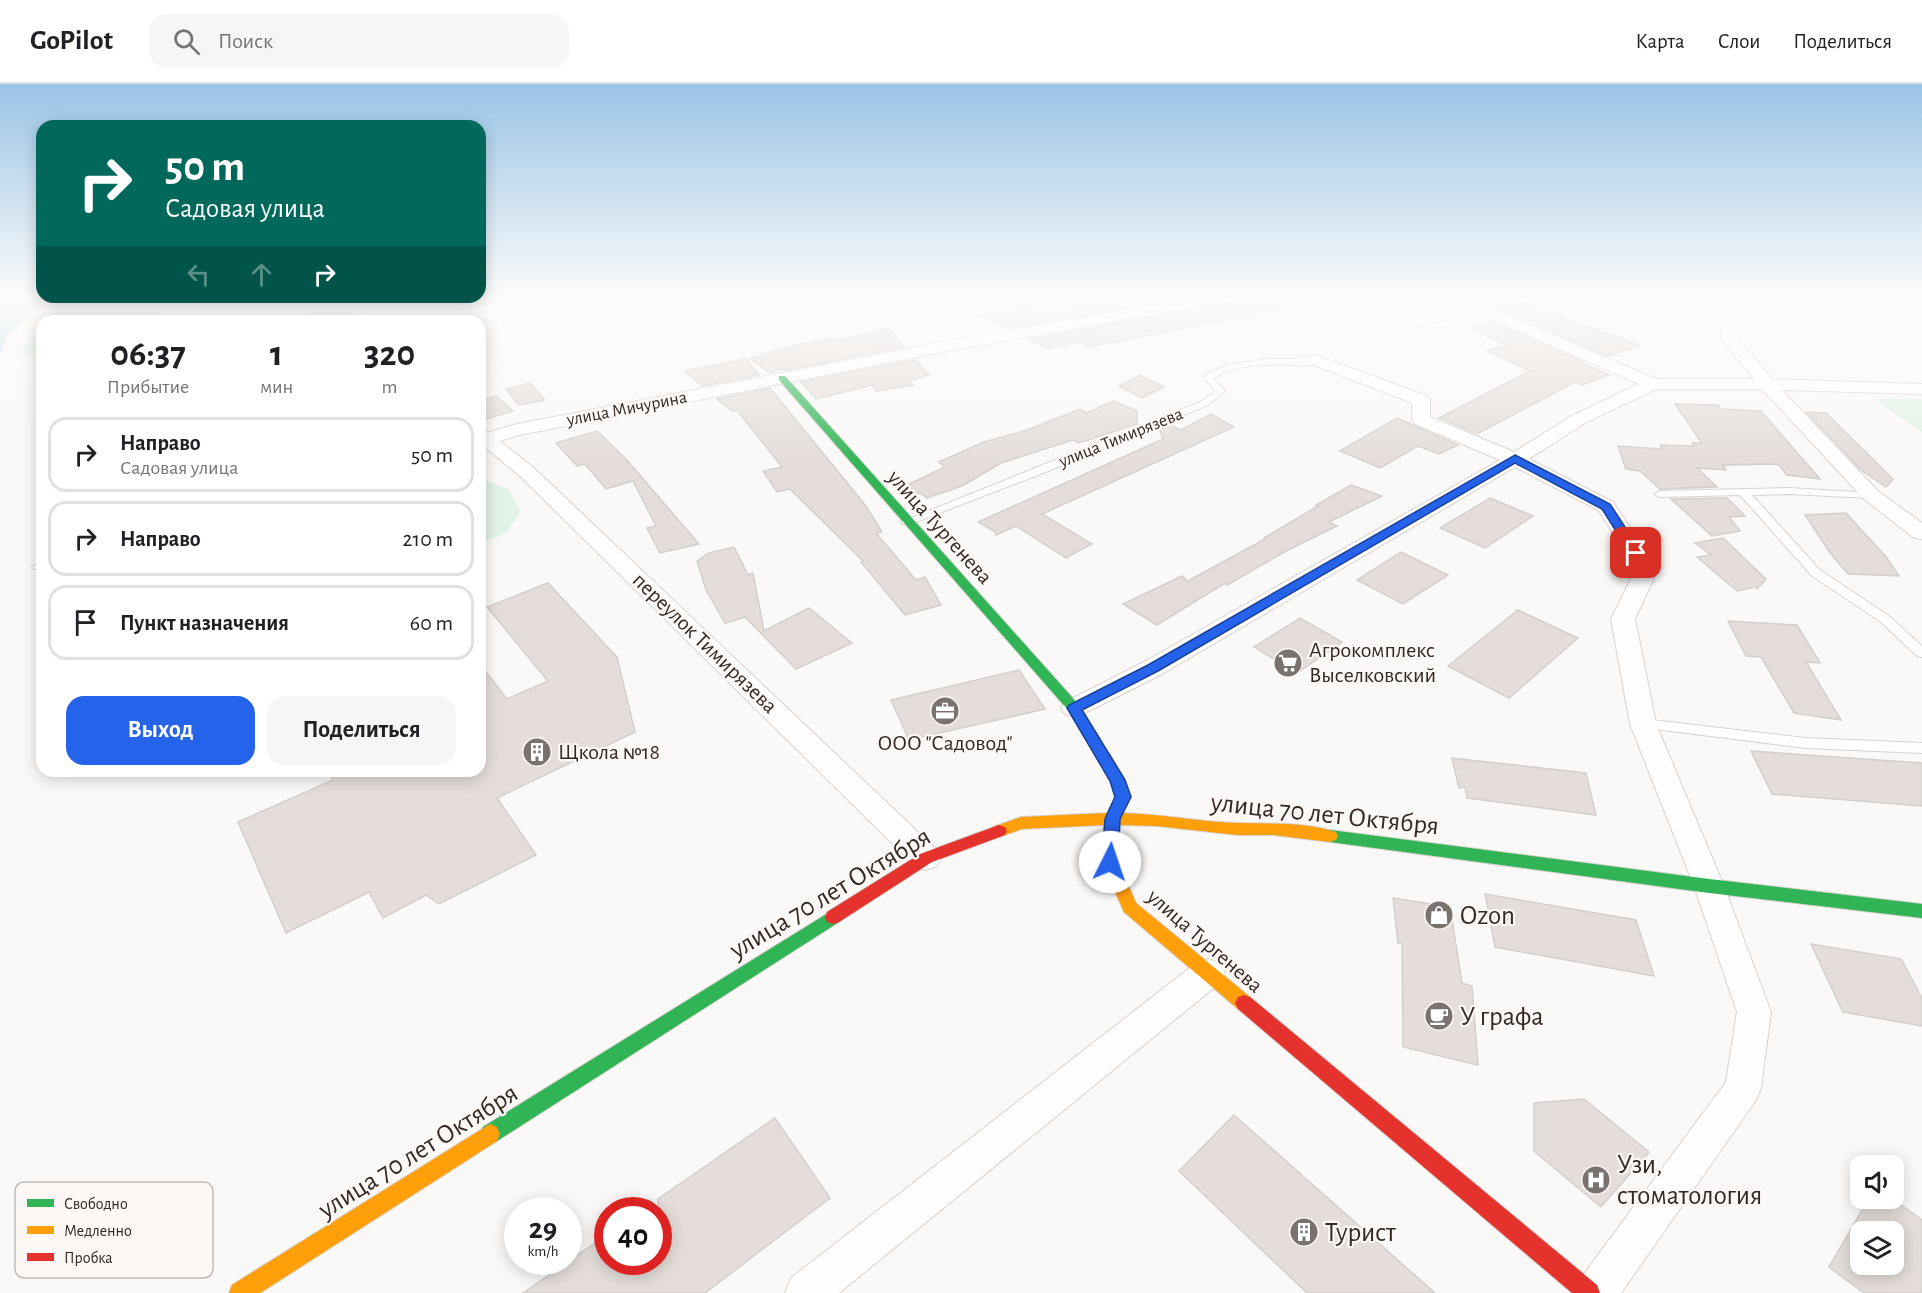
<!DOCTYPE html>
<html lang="ru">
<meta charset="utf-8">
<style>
:root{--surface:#fff;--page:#f6f6f6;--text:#202124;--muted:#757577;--line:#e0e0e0;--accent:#2563eb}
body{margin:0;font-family:"Alegreya Sans",sans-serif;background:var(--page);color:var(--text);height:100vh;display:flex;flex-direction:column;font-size:22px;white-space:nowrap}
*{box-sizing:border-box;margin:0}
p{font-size:20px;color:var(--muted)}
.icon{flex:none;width:33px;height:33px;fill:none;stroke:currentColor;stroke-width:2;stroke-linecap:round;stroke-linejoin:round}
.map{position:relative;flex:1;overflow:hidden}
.details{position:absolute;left:36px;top:231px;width:450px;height:462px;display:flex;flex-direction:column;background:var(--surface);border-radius:18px;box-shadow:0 3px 15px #0003}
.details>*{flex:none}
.top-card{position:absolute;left:36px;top:36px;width:450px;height:183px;border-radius:18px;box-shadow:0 3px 15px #0003;background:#00695c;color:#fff;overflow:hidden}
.tools{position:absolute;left:1850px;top:1071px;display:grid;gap:12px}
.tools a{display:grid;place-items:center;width:54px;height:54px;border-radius:12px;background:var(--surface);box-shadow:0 3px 15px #0003;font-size:30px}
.speed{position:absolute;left:504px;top:1113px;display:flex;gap:12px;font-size:30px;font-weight:700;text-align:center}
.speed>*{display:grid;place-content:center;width:78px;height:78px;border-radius:50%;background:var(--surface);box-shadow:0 3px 15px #0003;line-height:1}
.speed small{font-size:15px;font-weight:400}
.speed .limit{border:9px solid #d22;background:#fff;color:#111}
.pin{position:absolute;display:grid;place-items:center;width:51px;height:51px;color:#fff;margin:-26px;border-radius:12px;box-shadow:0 3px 9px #0006}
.me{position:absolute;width:66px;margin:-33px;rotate:4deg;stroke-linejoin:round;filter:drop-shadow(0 0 4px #0008)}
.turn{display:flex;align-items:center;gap:21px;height:126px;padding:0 30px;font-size:27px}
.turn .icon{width:78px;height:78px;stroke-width:2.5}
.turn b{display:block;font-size:42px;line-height:51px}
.lanes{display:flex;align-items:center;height:57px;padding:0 30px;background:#0003;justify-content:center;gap:30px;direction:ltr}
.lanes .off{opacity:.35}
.eta{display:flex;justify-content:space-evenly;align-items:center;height:102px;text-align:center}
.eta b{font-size:36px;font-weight:600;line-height:42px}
.button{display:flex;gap:12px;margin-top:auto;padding:12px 30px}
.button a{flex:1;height:69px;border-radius:18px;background:var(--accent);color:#fff;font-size:24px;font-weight:600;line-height:69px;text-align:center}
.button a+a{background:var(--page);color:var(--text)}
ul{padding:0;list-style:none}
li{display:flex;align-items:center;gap:18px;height:75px;margin:0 12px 9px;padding:0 18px;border:3px solid var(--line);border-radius:18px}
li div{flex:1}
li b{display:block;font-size:22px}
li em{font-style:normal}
header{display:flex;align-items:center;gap:36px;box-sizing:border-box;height:84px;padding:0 30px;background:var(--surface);border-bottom:2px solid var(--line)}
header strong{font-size:28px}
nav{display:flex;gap:33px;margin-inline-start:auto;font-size:21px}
.search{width:420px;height:54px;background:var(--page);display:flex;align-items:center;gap:15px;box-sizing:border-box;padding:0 21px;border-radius:18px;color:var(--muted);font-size:22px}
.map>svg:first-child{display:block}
.green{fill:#e2f2e6}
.water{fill:#c2dbe3}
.building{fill:#e4ddd9;stroke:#d4cfcc;stroke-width:1.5;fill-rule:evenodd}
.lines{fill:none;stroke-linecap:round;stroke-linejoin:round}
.lane-casing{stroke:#d8d3cf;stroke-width:2}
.street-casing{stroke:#d8d3cf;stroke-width:2}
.fast-casing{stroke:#d8d3cf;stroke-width:2}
.slow-casing{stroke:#d8d3cf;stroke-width:2}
.jam-casing{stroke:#d8d3cf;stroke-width:2}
.lane{fill:#fefefe;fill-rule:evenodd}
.street{fill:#fefefe;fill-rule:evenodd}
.fast{fill:#30b455;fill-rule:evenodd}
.slow{fill:#ff9f0a;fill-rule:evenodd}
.jam{fill:#e5322d;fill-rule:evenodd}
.route{fill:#2563eb;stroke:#184099;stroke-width:1.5}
.labels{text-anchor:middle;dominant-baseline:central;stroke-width:4.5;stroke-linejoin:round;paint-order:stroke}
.far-street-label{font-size:18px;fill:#332925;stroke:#fdf8f5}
.street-label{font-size:22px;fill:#332925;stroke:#fdf8f5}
.poi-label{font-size:22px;fill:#332925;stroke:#fdf8f5;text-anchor:start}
.near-street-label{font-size:27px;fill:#332925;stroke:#fdf8f5}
.near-poi-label{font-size:27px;fill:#332925;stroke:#fdf8f5;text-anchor:start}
.key{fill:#fdf8f5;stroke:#c0bab7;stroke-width:1.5}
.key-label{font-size:16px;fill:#332925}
</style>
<header>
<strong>GoPilot</strong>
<div class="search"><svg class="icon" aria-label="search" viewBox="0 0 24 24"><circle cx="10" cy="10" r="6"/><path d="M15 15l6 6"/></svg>Поиск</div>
<nav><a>Карта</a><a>Слои</a><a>Поделиться</a></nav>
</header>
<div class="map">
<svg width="1922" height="1209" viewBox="0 0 1922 1209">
<rect width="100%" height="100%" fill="#fbf9f7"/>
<g class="green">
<polygon points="61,213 227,213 125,237 44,237"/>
<polygon points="342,223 357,237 287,236 290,234"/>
<polygon points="42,239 42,273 27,274 20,269"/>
<polygon points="1874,315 1922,315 1922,348"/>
<polygon points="480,394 508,405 521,427 506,449 480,459"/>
</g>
<polygon class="water" points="0,213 53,213 6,253 0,272"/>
<g class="building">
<polygon points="1099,213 1192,213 1008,244 983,231 1006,228 1003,225 1029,220 1043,230"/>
<polygon points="1237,213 1294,213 1295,223 1088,263 1080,257 1047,265 1029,255 1228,219"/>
<polygon points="1497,213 1510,213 1641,262 1607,272 1481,218"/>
<polygon points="1493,238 1584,278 1582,279 1609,291 1582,301 1575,298 1477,350 1439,334 1530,287 1487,267 1507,261 1469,244"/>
<polygon points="888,244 904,263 787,286 781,285 770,289 750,274 801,260 833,254 836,257"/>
<polygon points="746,275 759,291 702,302 685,287"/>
<polygon points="915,276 929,291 909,297 913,301 877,307 872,301 816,315 801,298"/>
<polygon points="1140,291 1164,303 1142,314 1119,302"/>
<polygon points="530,299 545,316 519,321 506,305"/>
<polygon points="770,304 866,422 882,448 876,449 916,496 925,493 941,521 905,531 861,478 863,477 790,405 777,408 763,387 782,383 737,326 732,327 717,315"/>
<polygon points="496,312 513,327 480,337 480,317"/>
<polygon points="1113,317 1137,327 1137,340 1079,359 1073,356 1001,379 962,402 927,414 920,409 915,411 909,400 945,383 939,378 984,358 1027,346 1080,325 1087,329"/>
<polygon points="1675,320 1718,321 1721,325 1761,327 1820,395 1787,391 1778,380 1723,381 1726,386 1697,384 1717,403 1660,405 1640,387 1626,385 1618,362 1662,365 1660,361 1694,362 1692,359 1702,359"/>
<polygon points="1806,328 1826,329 1893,395 1886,403 1861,386"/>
<polygon points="1211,330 1234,343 1042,430 1092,460 1066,474 1016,442 996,451 994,447 978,438 1163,355 1159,344 1168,340 1181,346"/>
<polygon points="1397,334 1413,341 1458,361 1439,370 1418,362 1380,384 1340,367"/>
<polygon points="597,347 626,375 699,460 660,469 647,444 656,442 633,397 606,405 585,380 577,382 556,359"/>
<polygon points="1351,401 1382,412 1329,438 1337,442 1286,467 1227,501 1225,499 1157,541 1123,520 1182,492 1188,497 1265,455 1264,454 1318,422 1316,421"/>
<polygon points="1490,414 1533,432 1485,464 1440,444"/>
<polygon points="1727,414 1745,432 1729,433 1740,447 1712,452 1671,415"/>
<polygon points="1846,429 1887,474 1899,492 1848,490 1831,470 1805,431"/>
<polygon points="1723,454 1766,495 1757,505 1755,503 1737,507 1697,473 1711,471 1695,459"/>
<polygon points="734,463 748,491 753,489 764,547 809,524 852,559 796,585 745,533 725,539 706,506 697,477 709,469"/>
<polygon points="1401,468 1448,491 1403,520 1357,496"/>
<polygon points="548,499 617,573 635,648 497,714 536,771 439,820 426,811 383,834 369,808 286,849 238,738 333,696 328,687 480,687 480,580 507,615 548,597 487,523"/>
<polygon points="1518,526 1578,554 1509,614 1448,582"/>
<polygon points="1300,534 1342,558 1297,589 1254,563"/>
<polygon points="1728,537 1797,541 1820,579 1806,578 1841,636 1794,629 1761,573 1746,572"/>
<polygon points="1019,586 1045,625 909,656 891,616"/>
<polygon points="1751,667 1922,679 1922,722 1772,710"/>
<polygon points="1452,674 1586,689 1596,731 1467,714 1465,703 1459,704"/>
<polygon points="1485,810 1636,836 1654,892 1495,863"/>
<polygon points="1393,814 1450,823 1462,899 1472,902 1478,981 1403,963 1402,859 1398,859"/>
<polygon points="1811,860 1901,875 1922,914 1922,942 1843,928"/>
<polygon points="1584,1015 1649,1068 1601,1123 1534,1067 1534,1019"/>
<polygon points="1234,1031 1435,1209 1307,1209 1179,1087"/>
<polygon points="775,1034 830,1114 705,1209 523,1209 608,1150 608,1178 658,1178 658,1115"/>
<path d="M1869 1114H1891L1922 1136V1209H1864L1829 1183ZM1860 1148H1893V1180H1860Z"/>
</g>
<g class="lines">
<g class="lane-casing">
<g id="lane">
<path d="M1267 275H1305L1309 278 1305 281C1273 280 1242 278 1213 294L1225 307 1208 321 1069 379 911 440H903L901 438 1202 317 1215 307 1204 293 1205 291 1227 281Z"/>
<polygon points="1789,404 1875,409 1876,411 1871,414 1789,410 1752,411 1820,486 1889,532 1922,562 1922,573 1917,572 1881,538 1812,492 1740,411 1659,413 1654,410 1659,407"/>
<polygon points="42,477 42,486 34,485 32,483"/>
<polygon points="1643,635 1805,654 1922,659 1922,669 1805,664 1638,643 1636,640"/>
</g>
</g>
<g class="street-casing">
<g id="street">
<polygon points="340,213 354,213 371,237 355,237"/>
<polygon points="1204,213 1235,213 1228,217 964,264 520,351 500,357 535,385 937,766 941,774 937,782 926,786 915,782 521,393 480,359 480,344 489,348 517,340 964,254"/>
<polygon points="1747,213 1762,213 1737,244 1739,256 1772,295 1922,300 1922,310 1782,306 1878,407 1922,439 1922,455 1914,454 1864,415 1762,305 1656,305 1585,339 1529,375 1613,418 1658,485 1635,535 1656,640 1724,802 1771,928 1761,1004 1756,1016 1621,1209 1575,1209 1581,1194 1726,998 1737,928 1694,802 1630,640 1611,535 1636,485 1598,426 1515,383 1162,590 1083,630 1074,633 1065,630 1061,624 1065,618 1144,578 1500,376 1415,340 1412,336 1412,319 1314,281 1299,282 1297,278 1299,274 1315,271 1321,273 1427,312 1430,316 1430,333 1514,368 1573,331 1639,300 1475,228 1418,243 1410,238 1413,235 1476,218 1656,295 1754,295 1723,257 1721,244"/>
<polygon points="1208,875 1220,879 1225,889 1220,899 839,1209 785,1209 791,1194 1196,879"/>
</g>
</g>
<g class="fast-casing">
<g id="fast">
<polygon points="779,292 785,292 1079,621 1111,673 1109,677 1099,677 1069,627 779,296"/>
<polygon points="1330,746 1709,795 1922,820 1922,834 1709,809 1330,758 1324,756 1322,752 1324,748"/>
<polygon points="833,826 839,828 841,833 839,838 497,1057 490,1060 483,1057 480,1050 483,1043"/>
</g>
</g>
<g class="slow-casing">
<g id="slow">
<path d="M1104 668 1109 669 1125 696 1131 713 1122 729C1161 730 1200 738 1238 739 1270 740 1305 738 1336 748L1338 752 1336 756 1330 758 1273 751H1237L1156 742 1119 741 1118 778 1136 819 1250 913 1253 919 1250 925 1244 927 1238 925 1124 828 1102 778 1104 741 1022 745 999 753 993 751 991 747 993 743 1021 733 1107 729 1115 713 1111 696 1097 673 1099 669Z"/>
<polygon points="490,1040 497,1043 500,1050 497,1057 260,1209 229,1209 232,1201"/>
</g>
</g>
<g class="jam-casing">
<g id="jam">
<polygon points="999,741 1005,743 1007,747 1005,751 932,778 839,838 833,840 827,838 825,833 827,828 920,770"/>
<polygon points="1244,911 1250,913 1597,1201 1600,1209 1572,1209 1238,925 1235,919 1238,913"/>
</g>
</g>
<use href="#lane" class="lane"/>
<use href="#street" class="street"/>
<use href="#fast" class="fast"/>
<use href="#slow" class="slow"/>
<use href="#jam" class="jam"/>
</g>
<linearGradient id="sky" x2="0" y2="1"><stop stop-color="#99c4e6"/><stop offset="0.56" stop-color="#fdfcfb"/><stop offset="1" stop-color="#fdfcfb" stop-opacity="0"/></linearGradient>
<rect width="1922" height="382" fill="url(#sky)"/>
<polygon class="route" points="1515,371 1610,420 1642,469 1641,472 1632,472 1602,425 1515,379 1158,587 1082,626 1125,696 1131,713 1120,735 1118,778 1115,782 1110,784 1104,782 1102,778 1105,735 1115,713 1110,697 1067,624 1069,621 1148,581"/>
<defs>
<g id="supermarket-disc" transform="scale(1.5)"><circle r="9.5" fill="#79726e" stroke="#fdf8f5"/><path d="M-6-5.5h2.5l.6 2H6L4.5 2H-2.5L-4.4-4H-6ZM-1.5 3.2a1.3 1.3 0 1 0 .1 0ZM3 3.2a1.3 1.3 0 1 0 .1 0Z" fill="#fff"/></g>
<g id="office-disc" transform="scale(1.5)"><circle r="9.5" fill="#79726e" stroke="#fdf8f5"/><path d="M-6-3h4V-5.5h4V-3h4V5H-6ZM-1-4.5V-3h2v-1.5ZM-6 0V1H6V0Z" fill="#fff"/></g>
<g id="building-disc" transform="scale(1.5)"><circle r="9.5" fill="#79726e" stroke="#fdf8f5"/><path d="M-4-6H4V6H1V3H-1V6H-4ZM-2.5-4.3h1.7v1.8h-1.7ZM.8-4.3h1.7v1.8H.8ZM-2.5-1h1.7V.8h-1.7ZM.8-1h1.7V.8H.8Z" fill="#fff"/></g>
<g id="shop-disc" transform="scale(1.5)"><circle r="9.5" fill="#79726e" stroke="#fdf8f5"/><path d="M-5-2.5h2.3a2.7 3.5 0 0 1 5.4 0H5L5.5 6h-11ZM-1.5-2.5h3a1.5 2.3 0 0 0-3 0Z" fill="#fff"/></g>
<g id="cafe-disc" transform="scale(1.5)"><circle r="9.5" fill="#79726e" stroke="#fdf8f5"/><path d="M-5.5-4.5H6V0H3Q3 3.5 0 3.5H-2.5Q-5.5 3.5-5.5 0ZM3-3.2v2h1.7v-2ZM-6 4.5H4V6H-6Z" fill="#fff"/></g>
<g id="hospital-disc" transform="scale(1.5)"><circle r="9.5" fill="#79726e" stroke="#fdf8f5"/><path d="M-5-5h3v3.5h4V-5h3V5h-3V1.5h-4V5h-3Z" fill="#fff"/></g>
</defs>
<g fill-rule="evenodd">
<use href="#supermarket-disc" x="1288" y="579"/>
<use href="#office-disc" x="945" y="627"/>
<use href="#building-disc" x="537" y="668"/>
<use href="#shop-disc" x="1439" y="831"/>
<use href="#cafe-disc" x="1439" y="932"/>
<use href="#hospital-disc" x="1596" y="1096"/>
<use href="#building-disc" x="1304" y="1148"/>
</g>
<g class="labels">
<g class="far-street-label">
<text transform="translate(627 325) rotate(-11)">улица Мичурина</text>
<text transform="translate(1121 354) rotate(-22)">улица Тимирязева</text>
</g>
<g class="street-label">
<text transform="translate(940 443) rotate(48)">улица Тургенева</text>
<text transform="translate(705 559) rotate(44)">переулок Тимирязева</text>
<text transform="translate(1205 857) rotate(41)">улица Тургенева</text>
</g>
<g class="poi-label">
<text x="1309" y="566">Агрокомплекс<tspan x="1309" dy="25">Выселковский</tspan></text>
<text x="945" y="659" text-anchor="middle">ООО "Садовод"</text>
<text x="558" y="668">Щкола №18</text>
</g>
<g class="near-street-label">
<text transform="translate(1325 730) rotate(6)">улица 70 лет Октября</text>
<text transform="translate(830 809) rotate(-31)">улица 70 лет Октября</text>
<text transform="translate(418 1067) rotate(-32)">улица 70 лет Октября</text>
</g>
<g class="near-poi-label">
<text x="1460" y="831">Ozon</text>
<text x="1460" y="932">У графа</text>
<text x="1617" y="1080">Узи,<tspan x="1617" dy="31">стоматология</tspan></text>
<text x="1325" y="1148">Турист</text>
</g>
</g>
<rect x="15" y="1098" width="198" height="96" rx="9" class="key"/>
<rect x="27" y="1115" width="27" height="8" fill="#30b455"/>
<rect x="27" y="1142" width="27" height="8" fill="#ff9f0a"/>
<rect x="27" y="1169" width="27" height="8" fill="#e5322d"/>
<g class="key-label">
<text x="64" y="1125">Свободно</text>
<text x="64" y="1152">Медленно</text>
<text x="64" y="1179">Пробка</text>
</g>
</svg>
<div class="tools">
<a><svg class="icon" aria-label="sound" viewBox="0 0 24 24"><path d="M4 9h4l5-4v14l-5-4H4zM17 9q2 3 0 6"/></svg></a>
<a><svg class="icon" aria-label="layers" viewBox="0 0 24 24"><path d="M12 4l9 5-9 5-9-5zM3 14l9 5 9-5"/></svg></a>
</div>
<div class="speed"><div>29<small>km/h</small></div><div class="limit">40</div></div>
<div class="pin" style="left:1636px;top:469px;background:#d93025"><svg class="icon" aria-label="arrive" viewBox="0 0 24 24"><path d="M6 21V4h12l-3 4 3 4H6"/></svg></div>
<svg class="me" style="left:1110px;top:778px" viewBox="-20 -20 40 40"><circle r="19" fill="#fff"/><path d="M0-13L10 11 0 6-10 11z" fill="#2563eb"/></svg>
<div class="top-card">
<div class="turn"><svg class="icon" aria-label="right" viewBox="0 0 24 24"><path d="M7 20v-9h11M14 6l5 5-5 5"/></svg><div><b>50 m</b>Садовая улица</div></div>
<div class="lanes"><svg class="icon off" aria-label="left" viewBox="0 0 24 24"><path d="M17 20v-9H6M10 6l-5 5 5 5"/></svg><svg class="icon off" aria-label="ahead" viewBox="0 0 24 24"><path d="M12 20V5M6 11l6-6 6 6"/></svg><svg class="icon" aria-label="right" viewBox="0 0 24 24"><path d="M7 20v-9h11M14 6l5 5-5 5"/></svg></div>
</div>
<section class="details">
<div class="eta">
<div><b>06:37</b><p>Прибытие</p></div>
<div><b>1</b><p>мин</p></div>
<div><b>320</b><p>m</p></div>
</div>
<ul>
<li><svg class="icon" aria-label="right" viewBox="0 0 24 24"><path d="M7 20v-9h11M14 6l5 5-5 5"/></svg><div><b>Направо</b><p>Садовая улица</p></div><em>50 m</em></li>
<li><svg class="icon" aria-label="right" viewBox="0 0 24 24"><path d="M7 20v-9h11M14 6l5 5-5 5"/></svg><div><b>Направо</b></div><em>210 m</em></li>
<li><svg class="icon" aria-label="arrive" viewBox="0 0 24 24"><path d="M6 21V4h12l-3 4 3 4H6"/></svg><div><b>Пункт назначения</b></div><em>60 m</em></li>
</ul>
<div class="button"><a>Выход</a><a>Поделиться</a></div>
</section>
</div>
